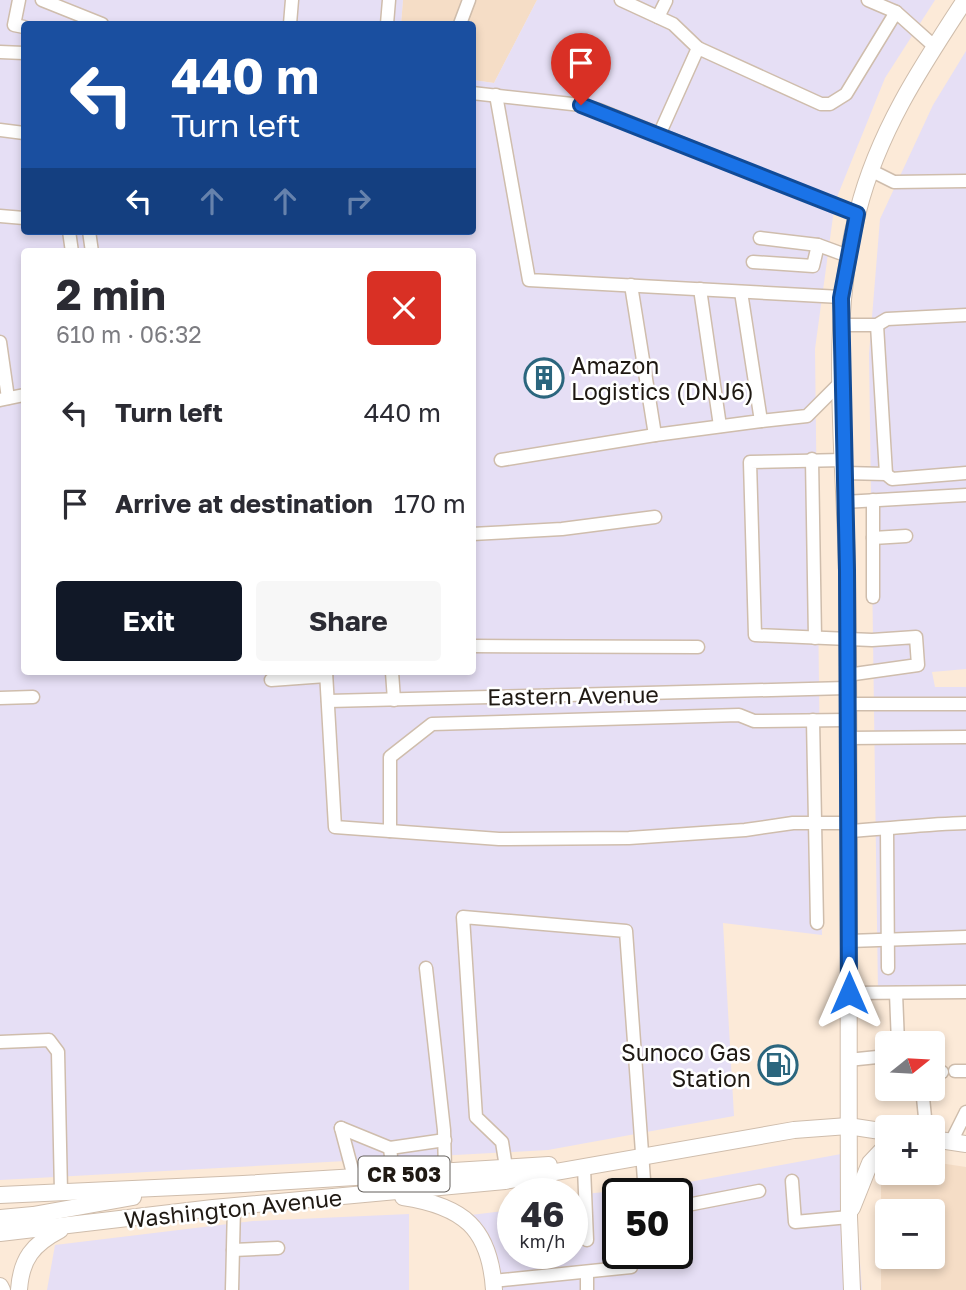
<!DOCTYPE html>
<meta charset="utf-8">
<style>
:root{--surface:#fff;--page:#f7f7f7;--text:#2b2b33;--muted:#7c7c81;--accent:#111827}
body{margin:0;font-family:"Golos Text",sans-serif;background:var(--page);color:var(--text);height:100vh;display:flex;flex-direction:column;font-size:26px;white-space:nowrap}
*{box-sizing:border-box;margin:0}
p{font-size:23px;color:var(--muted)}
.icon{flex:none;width:38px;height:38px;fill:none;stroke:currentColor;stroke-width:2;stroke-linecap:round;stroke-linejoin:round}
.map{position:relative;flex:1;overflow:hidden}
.drawer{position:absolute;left:21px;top:248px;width:455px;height:427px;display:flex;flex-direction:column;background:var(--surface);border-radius:7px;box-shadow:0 4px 10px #0003}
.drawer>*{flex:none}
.banner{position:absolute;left:21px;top:21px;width:455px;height:214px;border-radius:7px;box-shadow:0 4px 10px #0003;background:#1a4fa0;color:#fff;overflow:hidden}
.needle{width:46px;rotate:72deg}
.tools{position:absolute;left:875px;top:1031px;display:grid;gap:14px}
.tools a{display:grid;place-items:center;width:70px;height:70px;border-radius:7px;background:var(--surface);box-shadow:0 4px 10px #0003;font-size:35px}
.speed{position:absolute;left:497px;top:1178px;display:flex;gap:14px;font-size:35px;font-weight:700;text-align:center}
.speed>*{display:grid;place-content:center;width:91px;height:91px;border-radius:50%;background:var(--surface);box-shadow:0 4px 10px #0003;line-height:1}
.speed small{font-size:18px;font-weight:400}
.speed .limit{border:4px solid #111;border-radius:10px;background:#fff;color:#111}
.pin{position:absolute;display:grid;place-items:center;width:60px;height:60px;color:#fff;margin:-72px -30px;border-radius:50% 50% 50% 0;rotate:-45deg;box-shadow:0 0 7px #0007}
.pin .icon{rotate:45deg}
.me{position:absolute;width:77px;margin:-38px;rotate:0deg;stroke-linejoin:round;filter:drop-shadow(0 0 5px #0008)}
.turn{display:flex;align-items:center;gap:24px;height:147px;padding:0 35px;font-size:32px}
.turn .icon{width:91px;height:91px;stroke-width:2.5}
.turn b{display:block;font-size:49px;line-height:60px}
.lanes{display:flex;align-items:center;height:66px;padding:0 35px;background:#0003;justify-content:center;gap:35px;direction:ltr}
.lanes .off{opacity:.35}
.round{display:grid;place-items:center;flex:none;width:74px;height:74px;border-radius:7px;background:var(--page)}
.headline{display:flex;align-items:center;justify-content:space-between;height:119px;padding:0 35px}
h1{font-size:42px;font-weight:700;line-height:52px}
.action{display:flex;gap:14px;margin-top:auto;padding:14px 35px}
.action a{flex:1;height:80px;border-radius:7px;background:var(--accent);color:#fff;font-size:28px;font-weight:700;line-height:80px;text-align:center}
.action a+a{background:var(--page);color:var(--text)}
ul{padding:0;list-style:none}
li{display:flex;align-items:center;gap:21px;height:91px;padding:0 35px}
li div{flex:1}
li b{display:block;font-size:26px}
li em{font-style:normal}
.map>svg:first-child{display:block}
.built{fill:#f5ddc6;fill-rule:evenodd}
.industrial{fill:#e6dff5;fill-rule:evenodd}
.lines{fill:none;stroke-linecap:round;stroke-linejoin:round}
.minor-casing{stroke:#cfbdac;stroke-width:15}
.major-casing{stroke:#cfbdac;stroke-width:18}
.minor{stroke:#fff;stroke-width:12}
.major{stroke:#fff;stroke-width:16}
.route-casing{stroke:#114b97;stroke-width:18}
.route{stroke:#1a73e8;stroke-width:12}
.labels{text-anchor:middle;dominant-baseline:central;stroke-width:5;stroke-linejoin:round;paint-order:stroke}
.shield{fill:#fff;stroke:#625e5a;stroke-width:2}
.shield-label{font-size:21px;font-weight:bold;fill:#1f1913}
.poi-label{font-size:23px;fill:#1f1913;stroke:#fff;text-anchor:start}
.street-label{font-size:23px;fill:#1f1913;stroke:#fff}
</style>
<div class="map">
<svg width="966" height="1290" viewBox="0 0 966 1290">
<rect width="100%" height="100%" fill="#fcead8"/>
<g class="built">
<polygon points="403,0 537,0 494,83 473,80 472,24 401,24"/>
<path d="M933 1162 966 1167V1290H881V1175L887 1171 933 1172ZM887 1211H933V1256H887Z"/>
</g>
<g class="industrial">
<path d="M0 0H403L401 24H24V231H472L473 80 494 83 537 0H935L885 78 835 202 815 349 822 935 723 923 734 1116 548 1150 0 1180ZM24 252H472V672H24Z"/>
<polygon points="966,51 966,669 932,672 935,687 966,687 966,993 878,994 869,354 880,219 933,105"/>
<path d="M852 1152 862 1290H501L497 1258 454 1217 513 1210V1253H572V1195L662 1187ZM618 1194H677V1253H618Z"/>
<polygon points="409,1214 409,1290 47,1290 55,1245 253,1221"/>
</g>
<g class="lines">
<g class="minor-casing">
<g id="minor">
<polyline points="19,0 14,25 24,27"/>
<polyline points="42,0 102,24"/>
<polyline points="621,0 673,24 698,48"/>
<polyline points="868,0 896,12"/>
<polyline points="658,17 666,1"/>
<polyline points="290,24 292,0"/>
<polyline points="387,24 389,0"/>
<polyline points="460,24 469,0"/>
<polyline points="0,52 24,53"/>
<polyline points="472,93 581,105 599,110 857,214"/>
<polyline points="496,95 529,280 841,297"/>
<polyline points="0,130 24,133"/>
<polyline points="659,135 698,48 821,104 830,104 846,94 896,12 934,46"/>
<polyline points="870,170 894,182 966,181"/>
<polyline points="0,216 24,218"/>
<polyline points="69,231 72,252"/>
<polyline points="89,231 92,252"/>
<polyline points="760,238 818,245 848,256"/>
<polyline points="753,262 813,266 818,245"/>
<polyline points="631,285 655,435 761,421 741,292"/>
<polyline points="700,289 720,426"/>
<polyline points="842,325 877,325 887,319 966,315"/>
<polyline points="877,325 886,474"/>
<polyline points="0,342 8,398"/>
<polyline points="0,400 24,395"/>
<polyline points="761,421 807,416 842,381"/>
<polyline points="812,459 815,638"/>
<polyline points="501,460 655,435"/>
<polyline points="843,460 750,462 755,635 872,640 916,637 918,665 847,675"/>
<polyline points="844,473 886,474 892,479 966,473"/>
<polyline points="844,502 966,495"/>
<polyline points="472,534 562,529 655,517"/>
<polyline points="873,538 906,536"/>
<polyline points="873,597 873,500"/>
<polyline points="472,646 698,647"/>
<polyline points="326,672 335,827 499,839 629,838 745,830 793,823 847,823"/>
<polyline points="392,672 394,700"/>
<polyline points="271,680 326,676"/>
<polyline points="0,698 33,697"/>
<polyline points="328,701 847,688"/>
<polyline points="847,704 966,704"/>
<polyline points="813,720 817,923"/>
<polyline points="847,738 966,737"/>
<polyline points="887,829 888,968"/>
<polyline points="390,831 390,757 432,724 739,715 754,721 847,720"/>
<path d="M848 831C888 829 926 824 966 823"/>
<polyline points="849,941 966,937"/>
<polyline points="426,968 444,1130 445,1171"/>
<polyline points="849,993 966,992"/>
<polyline points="896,993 898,1043"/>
<polyline points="0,1042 49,1040 58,1052 61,1192"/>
<polyline points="848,1060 887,1056"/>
<polyline points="955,1071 966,1071"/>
<polyline points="933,1072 942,1072"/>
<polyline points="922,1088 926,1127"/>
<polyline points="341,1128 390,1148"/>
<polyline points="341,1128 354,1177"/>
<polyline points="951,1142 966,1112"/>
<polyline points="506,1167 502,1142 476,1117 463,917 626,931 645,1194"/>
<polyline points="584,1168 587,1240"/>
<polyline points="393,1174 390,1148 445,1140"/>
<polyline points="792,1181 795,1222 849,1217"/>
<polyline points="677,1207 759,1191"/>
<polyline points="233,1250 278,1248"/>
<polyline points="493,1281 631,1267 635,1253"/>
<polyline points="232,1290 234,1206"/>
<polyline points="587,1290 587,1272"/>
</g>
</g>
<g class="major-casing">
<g id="major">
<polyline points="933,1139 966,1144"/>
<polyline points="0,1195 243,1184 549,1165"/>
<path d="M403 1197C463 1206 490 1228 494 1290"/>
<polyline points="852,1208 870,1163 887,1145"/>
<polyline points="0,1218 33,1215 133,1197"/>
<polyline points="0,1233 213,1208 505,1181 794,1130 848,1126 887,1132"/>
<polyline points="0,1286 2,1290"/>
<path d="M19 1290C21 1259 33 1244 60 1230"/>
<path d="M852 1290 849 1217C848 1002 850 787 847 572 845 452 827 328 858 211 878 132 921 67 965 0"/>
</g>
</g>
<use href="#minor" class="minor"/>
<use href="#major" class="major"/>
</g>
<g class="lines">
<g class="route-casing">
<polyline id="route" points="581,105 857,214 841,298 847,570 849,993"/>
</g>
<use href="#route" class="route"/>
</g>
<defs>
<g id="building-ring" transform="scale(2.0125)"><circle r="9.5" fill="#fff" stroke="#2b667e" stroke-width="1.5"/><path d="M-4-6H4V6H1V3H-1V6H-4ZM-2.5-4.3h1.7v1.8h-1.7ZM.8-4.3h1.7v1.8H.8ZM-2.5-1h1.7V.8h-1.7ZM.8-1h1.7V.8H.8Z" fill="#2b667e"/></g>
<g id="fuel-ring" transform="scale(2.0125)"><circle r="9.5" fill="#fff" stroke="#2b667e" stroke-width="1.5"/><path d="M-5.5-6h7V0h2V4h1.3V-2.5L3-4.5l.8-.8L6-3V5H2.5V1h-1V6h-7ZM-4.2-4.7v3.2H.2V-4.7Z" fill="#2b667e"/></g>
</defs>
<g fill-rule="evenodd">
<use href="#building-ring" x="544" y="378"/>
<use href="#fuel-ring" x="778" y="1065"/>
</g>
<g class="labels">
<rect class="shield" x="358.5" y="1156.5" width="91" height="35" rx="5"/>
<g class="shield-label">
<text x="404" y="1174">CR 503</text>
</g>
<g class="poi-label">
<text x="571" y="365">Amazon<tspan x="571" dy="26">Logistics (DNJ6)</tspan></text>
<text x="751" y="1052" text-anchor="end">Sunoco Gas<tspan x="751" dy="26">Station</tspan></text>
</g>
<g class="street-label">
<text transform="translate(573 695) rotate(-1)">Eastern Avenue</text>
<text transform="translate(233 1208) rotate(-6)">Washington Avenue</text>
</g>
</g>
</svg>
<div class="tools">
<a><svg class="needle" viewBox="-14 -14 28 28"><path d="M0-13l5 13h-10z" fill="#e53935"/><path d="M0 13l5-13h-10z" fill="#7c7c81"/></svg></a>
<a>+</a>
<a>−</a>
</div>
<div class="speed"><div>46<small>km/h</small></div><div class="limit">50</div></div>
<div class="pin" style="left:581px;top:105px;background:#d93025"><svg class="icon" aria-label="arrive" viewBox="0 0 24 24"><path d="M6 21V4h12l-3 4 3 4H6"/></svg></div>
<svg class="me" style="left:849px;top:993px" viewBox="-20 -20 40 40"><path d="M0-17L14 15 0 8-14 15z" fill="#1a73e8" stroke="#fff" stroke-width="4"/></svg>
<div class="banner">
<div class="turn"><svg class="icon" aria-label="left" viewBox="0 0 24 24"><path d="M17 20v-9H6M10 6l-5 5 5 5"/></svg><div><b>440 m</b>Turn left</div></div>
<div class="lanes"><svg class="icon" aria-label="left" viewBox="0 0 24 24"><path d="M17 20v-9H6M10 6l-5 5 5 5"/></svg><svg class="icon off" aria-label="ahead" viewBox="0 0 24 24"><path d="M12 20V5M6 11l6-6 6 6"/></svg><svg class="icon off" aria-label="ahead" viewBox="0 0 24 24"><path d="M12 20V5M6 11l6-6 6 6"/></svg><svg class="icon off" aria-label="right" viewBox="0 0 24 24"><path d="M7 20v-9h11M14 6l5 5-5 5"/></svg></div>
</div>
<section class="drawer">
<div class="headline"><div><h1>2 min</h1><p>610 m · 06:32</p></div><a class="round" style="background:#d93025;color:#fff"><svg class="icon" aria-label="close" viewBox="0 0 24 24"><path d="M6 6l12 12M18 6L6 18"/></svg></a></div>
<ul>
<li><svg class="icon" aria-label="left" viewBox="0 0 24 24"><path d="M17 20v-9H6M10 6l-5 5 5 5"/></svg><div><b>Turn left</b></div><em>440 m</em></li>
<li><svg class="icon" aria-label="arrive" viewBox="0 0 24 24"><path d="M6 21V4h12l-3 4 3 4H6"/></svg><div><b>Arrive at destination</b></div><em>170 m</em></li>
</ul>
<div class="action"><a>Exit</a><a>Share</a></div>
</section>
</div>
